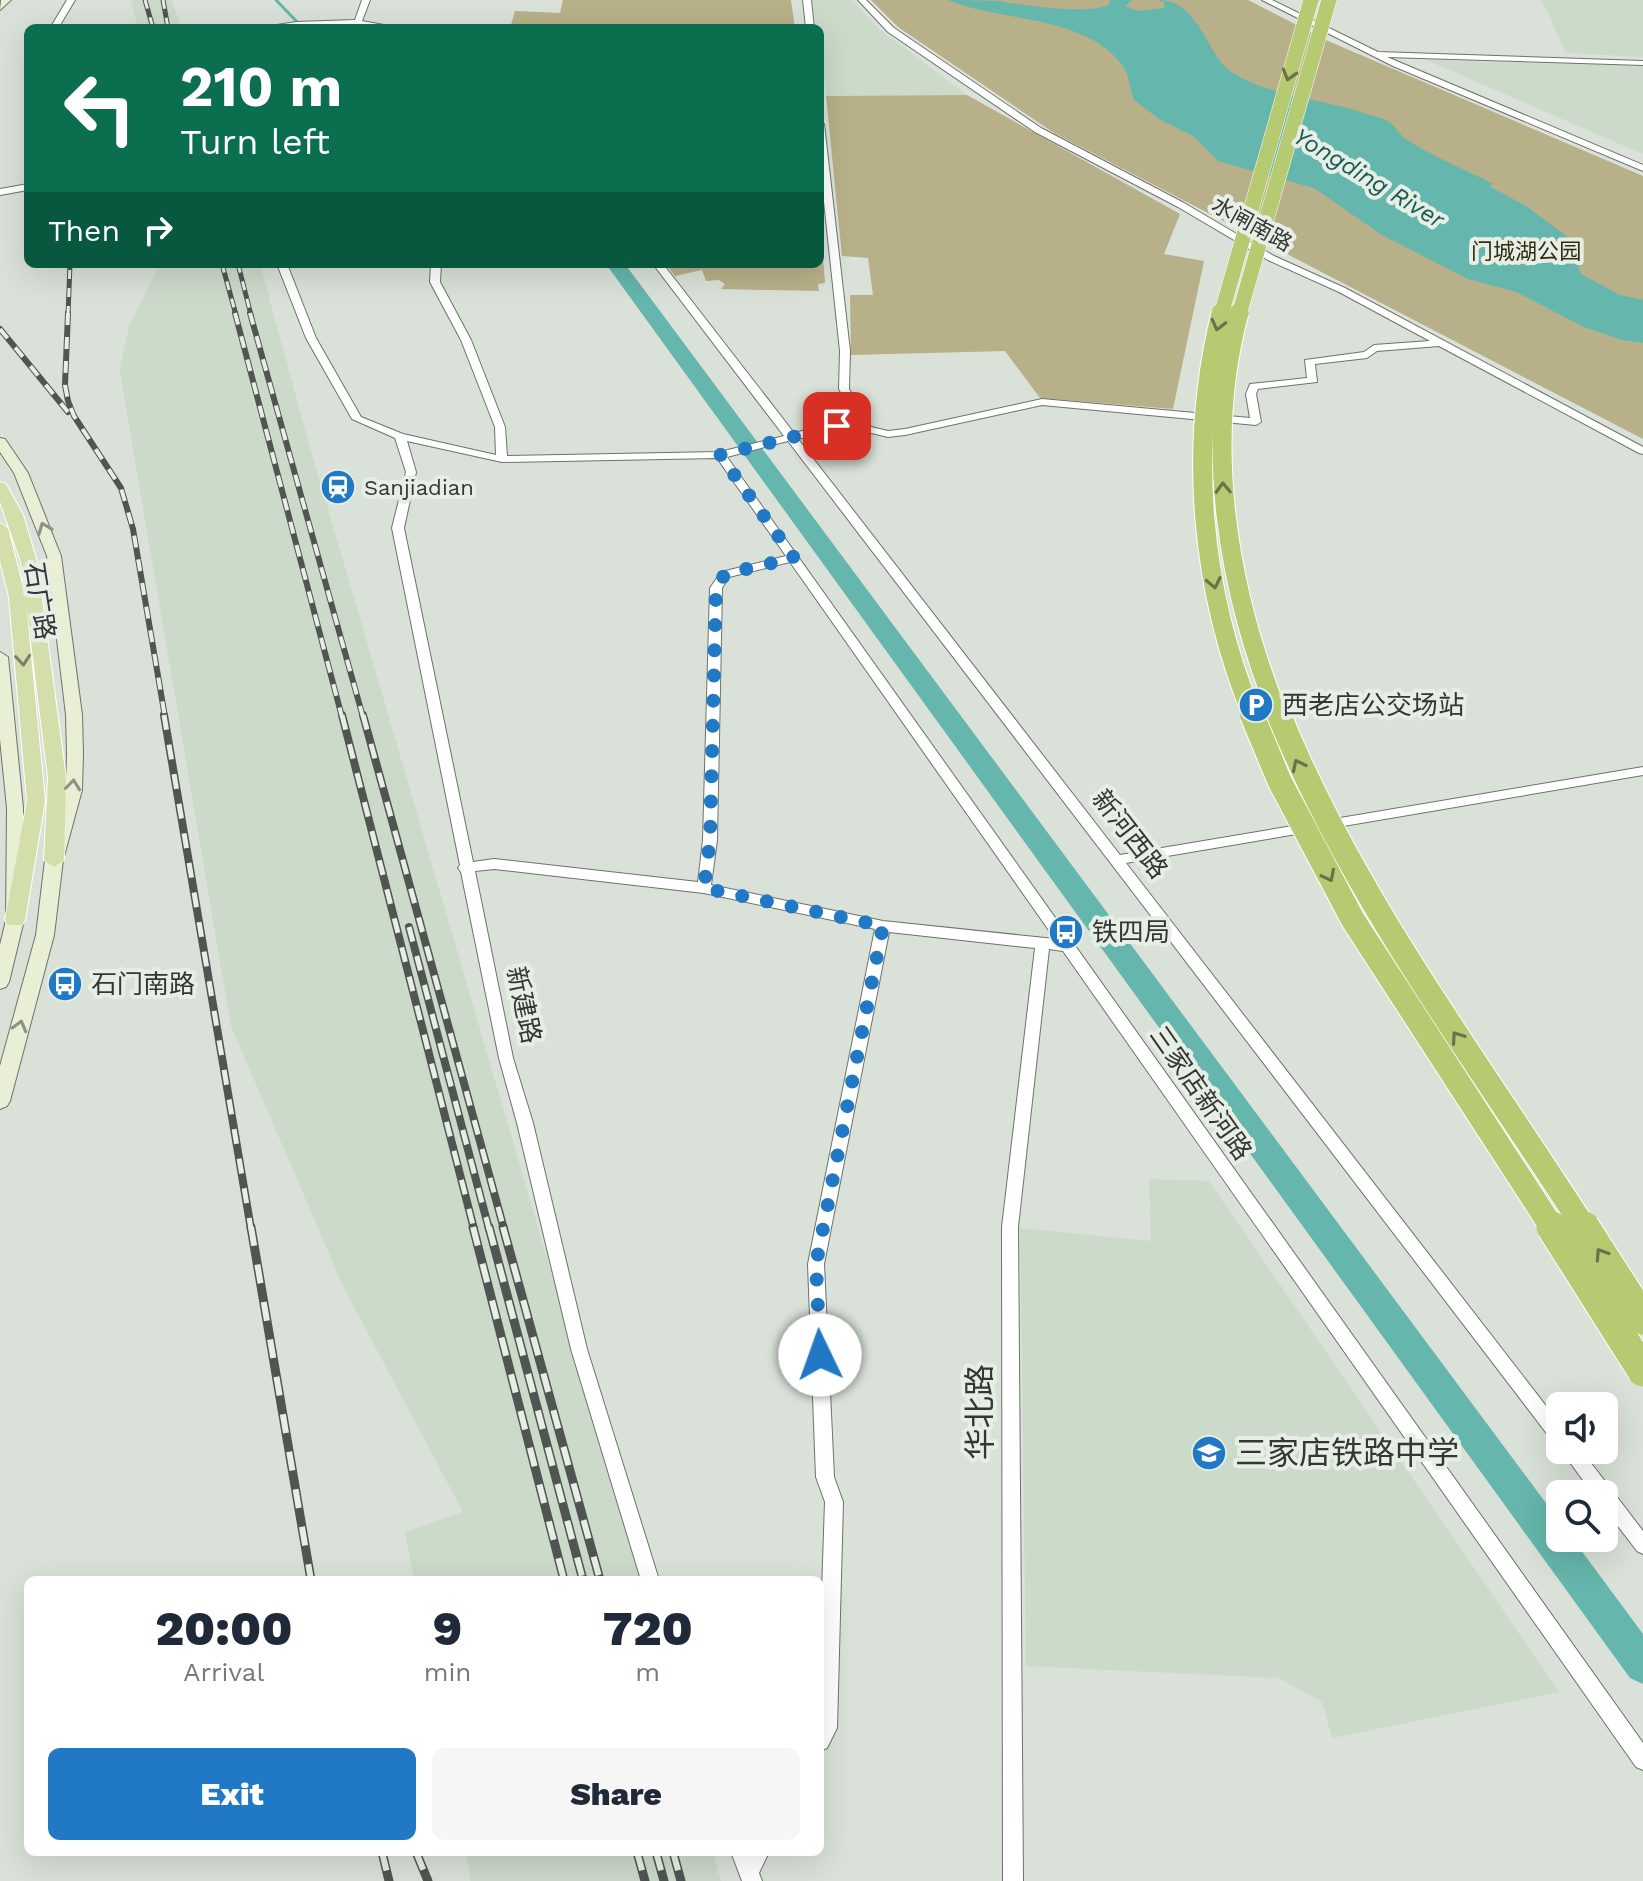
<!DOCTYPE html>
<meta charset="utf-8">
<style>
:root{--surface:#fff;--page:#f6f6f7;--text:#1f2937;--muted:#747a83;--accent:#2179c6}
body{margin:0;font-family:"Work Sans","Noto Sans SC",sans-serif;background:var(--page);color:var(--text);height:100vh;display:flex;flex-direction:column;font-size:30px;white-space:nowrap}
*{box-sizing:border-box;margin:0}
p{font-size:26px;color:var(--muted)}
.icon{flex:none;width:44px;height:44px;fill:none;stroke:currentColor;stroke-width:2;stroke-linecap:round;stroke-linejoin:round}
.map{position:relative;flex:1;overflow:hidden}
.side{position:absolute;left:24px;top:1576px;width:800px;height:280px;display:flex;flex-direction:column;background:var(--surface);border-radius:12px;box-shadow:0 8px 32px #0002}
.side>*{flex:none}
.hud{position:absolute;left:24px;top:24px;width:800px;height:244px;border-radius:12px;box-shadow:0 8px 32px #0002;background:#0b6e4f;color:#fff;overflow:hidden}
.tools{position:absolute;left:1546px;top:1392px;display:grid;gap:16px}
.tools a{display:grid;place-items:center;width:72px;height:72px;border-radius:12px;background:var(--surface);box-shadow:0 8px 32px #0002;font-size:40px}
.pin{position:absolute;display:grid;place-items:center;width:68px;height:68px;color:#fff;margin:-34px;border-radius:16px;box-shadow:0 4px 12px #0006}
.me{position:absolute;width:88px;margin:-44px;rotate:357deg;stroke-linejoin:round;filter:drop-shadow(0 0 6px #0008)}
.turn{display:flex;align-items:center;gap:28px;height:168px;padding:0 24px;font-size:36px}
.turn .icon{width:104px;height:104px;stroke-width:2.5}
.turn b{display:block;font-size:56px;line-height:68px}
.then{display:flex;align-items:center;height:76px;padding:0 24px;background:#0003;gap:16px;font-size:30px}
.eta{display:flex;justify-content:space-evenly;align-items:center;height:136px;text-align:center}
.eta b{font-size:48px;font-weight:800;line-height:56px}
.button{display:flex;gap:16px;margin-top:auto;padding:16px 24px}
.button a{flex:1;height:92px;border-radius:12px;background:var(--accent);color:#fff;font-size:32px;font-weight:800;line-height:92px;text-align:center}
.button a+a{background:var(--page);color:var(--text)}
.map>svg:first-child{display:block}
.built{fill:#ccdaca}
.green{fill:#b8b088}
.water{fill:#65b6ac}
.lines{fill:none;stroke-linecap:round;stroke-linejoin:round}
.stream{stroke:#65b6ac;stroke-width:3}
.river{fill:#65b6ac;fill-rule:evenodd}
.street-casing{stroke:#6c736b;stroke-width:2}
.secondary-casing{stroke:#6c736b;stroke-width:2}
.primary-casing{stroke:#fff;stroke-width:2}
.street{fill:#fff;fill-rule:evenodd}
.secondary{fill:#e9efd4;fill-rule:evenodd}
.primary{fill:#d3dfaa;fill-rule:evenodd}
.rail-far3-casing{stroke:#515551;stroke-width:5}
.rail-far2-casing{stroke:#515551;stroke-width:6}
.rail-far1-casing{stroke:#515551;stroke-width:8}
.rail-casing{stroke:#515551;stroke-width:9}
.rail-far3{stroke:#e6eee5;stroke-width:3;stroke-dasharray:9;stroke-linecap:butt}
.rail-far2{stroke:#e6eee5;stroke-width:4;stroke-dasharray:12;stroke-linecap:butt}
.rail-far1{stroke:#e6eee5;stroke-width:5;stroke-dasharray:15;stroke-linecap:butt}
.rail{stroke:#e6eee5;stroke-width:6;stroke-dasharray:19;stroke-linecap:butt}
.highway-bridge-far3-casing{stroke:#fff;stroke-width:16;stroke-linecap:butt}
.highway-bridge-far2-casing{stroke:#fff;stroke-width:21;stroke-linecap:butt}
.highway-bridge-far1-casing{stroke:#fff;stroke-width:26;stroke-linecap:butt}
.highway-bridge-casing{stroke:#fff;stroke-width:33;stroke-linecap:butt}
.highway-bridge-far3{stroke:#b6ca71;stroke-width:15}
.highway-bridge-far2{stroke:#b6ca71;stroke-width:19}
.highway-bridge-far1{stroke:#b6ca71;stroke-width:24}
.highway-bridge{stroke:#b6ca71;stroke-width:31}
.oneway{stroke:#68724c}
.oneway2{stroke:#8e9384}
.oneway3{stroke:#7c8369}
.route{stroke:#2179c6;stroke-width:14;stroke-dasharray:0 25.2}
.labels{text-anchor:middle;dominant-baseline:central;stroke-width:8;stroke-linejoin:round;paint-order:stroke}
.far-street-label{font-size:22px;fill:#343734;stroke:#e6eee5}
.far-park-label{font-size:22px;fill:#312c0f;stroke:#e6eee5}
.far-poi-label{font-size:22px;fill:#343734;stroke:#e6eee5;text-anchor:start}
.far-water-label{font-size:24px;font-style:italic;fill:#165b54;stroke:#e6eee5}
.street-label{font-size:26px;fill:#343734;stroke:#e6eee5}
.poi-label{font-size:26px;fill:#343734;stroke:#e6eee5;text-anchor:start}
.near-street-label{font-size:32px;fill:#343734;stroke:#e6eee5}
.near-poi-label{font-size:32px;fill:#343734;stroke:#e6eee5;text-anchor:start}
</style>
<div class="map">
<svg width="1643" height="1881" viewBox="0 0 1643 1881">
<rect width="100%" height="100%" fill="#d9e1d8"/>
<g class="built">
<polygon points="131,0 172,0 181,28 138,28"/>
<polygon points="812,0 852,0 879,29 967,95 826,96 820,28 816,28"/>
<polygon points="1542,0 1643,0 1643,57 1566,53"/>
<polygon points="1426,60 1643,66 1643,154"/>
<polygon points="160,264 260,264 307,437 641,1580 414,1580 405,1532 463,1512 343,1286 231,1026 122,384 120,369 129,326"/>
<polygon points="1149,1179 1209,1181 1559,1692 1332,1738 1322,1702 1279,1678 1026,1666 1020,1228 1151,1241"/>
<polygon points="466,1852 713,1852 721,1881 471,1881"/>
</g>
<g class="green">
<polygon points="563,0 791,0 795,28 510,28 515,11 560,13"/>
<polygon points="871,0 1248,0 1328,41 1643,176 1643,439 1054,133 898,27"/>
<polygon points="967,95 1180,214 1164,254 1204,261 1173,409 1040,398 1005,351 851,355 850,295 873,295 868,258 842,256 826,96"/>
<polygon points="820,220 825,283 818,284 819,291 721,289 725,284 719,280 706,281 702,270 675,276 666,264 820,264"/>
</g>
<path class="water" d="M948 0C964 0 982 0 998 1 1025 5 1085 15 1109 5L1110 0H1132L1125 6 1137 11 1164 8 1165 3 1158 0C1201 0 1206 57 1233 73 1273 98 1323 98 1366 114 1373 116 1383 118 1389 122 1396 126 1399 135 1406 139 1433 157 1465 169 1493 184L1489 186 1526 206 1569 238 1581 274 1620 295 1643 300V343L1622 340 1584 327 1516 292 1468 279 1382 235 1314 188 1218 161 1193 136 1159 119 1134 100C1129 88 1130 75 1122 65 1086 15 1000 22 948 0Z"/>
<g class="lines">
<polyline class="stream" points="276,0 303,28"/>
<polygon class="river" points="606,264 625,264 1560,1522 1560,1538 1572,1538 1643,1634 1643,1684 1630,1678"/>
<g class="street-casing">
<g id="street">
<polygon points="67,0 75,0 60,25 61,28 53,28 52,25"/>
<polygon points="362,0 370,0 362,21 400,28 329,24 258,28 296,22 355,20"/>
<polygon points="803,0 811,0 814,28 806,28"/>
<path d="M858 0H866L894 28 1041 128 1184 203 1274 256 1345 288 1643 447V454L1639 453 1439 346 1377 351 1367 358 1315 364 1317 382 1258 389 1256 394 1261 422 1256 425 1042 405 905 435 888 437 863 431 859 424 798 439 1120 855 1643 767V775L1126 863 1560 1424V1445L1554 1443 788 441 727 457 1643 1743V1770L1636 1767 1063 951 1049 949 1018 1227 1023 1881H1003L1002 1227 1035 948 889 932 824 1264 834 1477 843 1502 837 1728 827 1748 820 1751V1651L825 1502 816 1477 808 1264 875 929 704 893 494 869 475 871 513 1058 533 1123 587 1349 659 1580H641L571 1349 517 1123 499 1058 461 872 458 868 460 865 392 528 406 472 395 438 352 419 306 338 277 264H287L316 338 361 417 403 434 496 455 495 427 461 340 430 282 431 264H441L440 282 471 340 505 427 507 456 720 452 784 436 653 264H663L794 433 855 418 839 389 840 351 820 164V121L824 124 850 351 849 389 871 427 888 431 905 429 1042 399 1250 418 1246 394 1250 384 1307 378 1305 360 1364 352 1374 345 1430 341 1339 292 1268 260 1178 207 1035 132 888 32ZM407 441 502 462 717 458 786 556 721 572 710 588 703 840 698 882 494 859 473 862 404 528 416 472ZM790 562 1055 939 883 921 711 885 717 840 722 588 729 577Z"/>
<polygon points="1262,0 1272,0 1378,52 1643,61 1643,65 1387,57 1643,165 1643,171 1393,66"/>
<polygon points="28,184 28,190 0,195 0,189"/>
<polygon points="1561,1450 1581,1450 1643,1531 1643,1554 1637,1551 1604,1508 1604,1494 1593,1494"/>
<polygon points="731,1852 769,1852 759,1873 762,1881 742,1881"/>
</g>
</g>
<g class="secondary-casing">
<g id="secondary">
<polygon points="11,0 0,10 1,0"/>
<polygon points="0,438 5,439 28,473 61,556 82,715 83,754 82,790 63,860 54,935 10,1101 7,1106 0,1109 0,1066 36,935 45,860 66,790 67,754 66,715 47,556 14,473 0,452"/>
<polygon points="0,652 8,657 23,808 24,920 9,982 6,987 0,989 0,945 6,920 7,808 0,739"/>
</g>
</g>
<g class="primary-casing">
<polygon id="primary" points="0,482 6,484 23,515 37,562 66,778 64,860 54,867 44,860 48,778 26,603 45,801 25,920 22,925 8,925 5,920 27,801 9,597 0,561 0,523 8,528 25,596 21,562 0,502"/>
</g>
<use href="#street" class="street"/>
<use href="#secondary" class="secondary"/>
<use href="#primary" class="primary"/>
<g class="rail-far3-casing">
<g id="rail-far3">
<polyline points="145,0 153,28"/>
<polyline points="163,0 168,28"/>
<polyline points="222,264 236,315"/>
<polyline points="238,264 251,315"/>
<polyline points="68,315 70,264"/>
</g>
</g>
<g class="rail-far2-casing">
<g id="rail-far2">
<polyline points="68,313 65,385 68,401 74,416 121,488 133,529 165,717"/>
<polyline points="235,313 342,717"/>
<polyline points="250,313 363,717"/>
<polyline points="0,329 68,412"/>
</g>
</g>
<g class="rail-far1-casing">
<g id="rail-far1">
<polyline points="164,715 251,1229"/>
<polyline points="342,715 474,1229"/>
<polyline points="363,715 504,1229"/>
<polyline points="409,927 489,1229"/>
</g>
</g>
<g class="rail-casing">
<g id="rail">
<polyline points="251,1227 311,1580"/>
<polyline points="473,1227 564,1580"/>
<polyline points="489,1227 583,1580"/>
<polyline points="503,1227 600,1580"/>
<polyline points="382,1852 389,1881"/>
<polyline points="416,1852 428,1881"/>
<polyline points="637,1852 645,1881"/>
<polyline points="656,1852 664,1881"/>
<polyline points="673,1852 681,1881"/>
</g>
</g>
<use href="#rail-far3" class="rail-far3"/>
<use href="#rail-far2" class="rail-far2"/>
<use href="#rail-far1" class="rail-far1"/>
<use href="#rail" class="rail"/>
<g class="highway-bridge-far3-casing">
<g id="highway-bridge-far3">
<polyline points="1221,315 1311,0"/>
<polyline points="1239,315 1329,0"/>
</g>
</g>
<g class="highway-bridge-far2-casing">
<g id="highway-bridge-far2">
<path d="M1221 313C1188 447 1200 589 1253 717"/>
<path d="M1239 313C1203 446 1228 591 1279 717"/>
</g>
</g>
<g class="highway-bridge-far1-casing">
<g id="highway-bridge-far1">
<polyline points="1252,715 1279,780 1353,920 1553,1229"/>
<path d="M1279 715C1355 901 1477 1060 1585 1229"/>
</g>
</g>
<g class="highway-bridge-casing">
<g id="highway-bridge">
<polyline points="1552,1227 1643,1371"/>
<polyline points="1584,1227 1643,1319"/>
</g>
</g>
<use href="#highway-bridge-far3" class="highway-bridge-far3"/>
<use href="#highway-bridge-far2" class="highway-bridge-far2"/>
<use href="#highway-bridge-far1" class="highway-bridge-far1"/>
<use href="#highway-bridge" class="highway-bridge"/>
</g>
<defs><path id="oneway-chevron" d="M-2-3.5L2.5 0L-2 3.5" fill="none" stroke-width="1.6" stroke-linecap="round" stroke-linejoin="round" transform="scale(2)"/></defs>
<g class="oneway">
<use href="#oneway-chevron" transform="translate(1289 75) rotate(106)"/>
<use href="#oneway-chevron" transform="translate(1218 325) rotate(104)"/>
<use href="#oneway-chevron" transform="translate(1223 488) rotate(-92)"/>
<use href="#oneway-chevron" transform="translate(1214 583) rotate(78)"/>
<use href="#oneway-chevron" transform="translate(1298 765) rotate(-116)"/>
<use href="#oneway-chevron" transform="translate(1329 876) rotate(63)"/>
<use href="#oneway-chevron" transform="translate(1457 1037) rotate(-125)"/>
<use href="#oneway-chevron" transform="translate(1601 1254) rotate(-123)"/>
</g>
<g class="oneway2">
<use href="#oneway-chevron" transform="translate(44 528) rotate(-111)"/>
<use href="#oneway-chevron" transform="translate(73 785) rotate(-84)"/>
<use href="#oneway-chevron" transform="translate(20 1026) rotate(-75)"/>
</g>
<use class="oneway3" href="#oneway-chevron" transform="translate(23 660) rotate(85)"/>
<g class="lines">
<polyline class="route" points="820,1355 816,1264 883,926 704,888 710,840 716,588 725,574 794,558 720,455 837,426"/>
</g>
<defs>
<g id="station-disc" transform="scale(1.8)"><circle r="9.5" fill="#2179c6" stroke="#e6eee5"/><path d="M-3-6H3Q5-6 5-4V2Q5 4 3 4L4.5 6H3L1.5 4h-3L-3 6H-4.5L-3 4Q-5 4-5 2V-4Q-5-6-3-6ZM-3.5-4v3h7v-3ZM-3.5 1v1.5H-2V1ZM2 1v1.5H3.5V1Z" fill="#fff"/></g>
<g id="parking-disc" transform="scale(1.8)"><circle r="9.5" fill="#2179c6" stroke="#e6eee5"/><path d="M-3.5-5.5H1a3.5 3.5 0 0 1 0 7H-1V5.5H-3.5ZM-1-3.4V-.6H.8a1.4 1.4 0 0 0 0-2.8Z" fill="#fff"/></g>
<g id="bus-disc" transform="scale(1.8)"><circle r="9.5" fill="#2179c6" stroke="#e6eee5"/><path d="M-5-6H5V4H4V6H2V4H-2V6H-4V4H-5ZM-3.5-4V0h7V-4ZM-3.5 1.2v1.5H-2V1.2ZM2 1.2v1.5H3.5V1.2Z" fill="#fff"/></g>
<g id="school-disc" transform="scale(1.8)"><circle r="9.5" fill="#2179c6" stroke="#e6eee5"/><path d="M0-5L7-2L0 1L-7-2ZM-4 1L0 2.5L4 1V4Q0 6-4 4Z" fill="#fff"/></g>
</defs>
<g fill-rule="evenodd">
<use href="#station-disc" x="338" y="487"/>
<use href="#parking-disc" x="1256" y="705"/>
<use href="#bus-disc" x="1066" y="932"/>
<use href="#bus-disc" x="65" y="984"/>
<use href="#school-disc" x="1209" y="1453"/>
</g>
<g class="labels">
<g class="far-street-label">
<text transform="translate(1252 224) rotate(29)">水闸南路</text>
</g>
<g class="far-park-label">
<text x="1526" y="251">门城湖公园</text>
</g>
<g class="far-poi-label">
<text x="364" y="487">Sanjiadian</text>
</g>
<g class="far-water-label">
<text transform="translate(1369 178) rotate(31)">Yongding River</text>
</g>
<g class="street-label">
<text transform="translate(40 601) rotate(81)">石广路</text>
<text transform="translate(1130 834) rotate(52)">新河西路</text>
<text transform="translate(524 1005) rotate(78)">新建路</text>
<text transform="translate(1201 1093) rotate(55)">三家店新河路</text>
</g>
<g class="poi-label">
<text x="1282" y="705">西老店公交场站</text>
<text x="1092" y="932">铁四局</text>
<text x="91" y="984">石门南路</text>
</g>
<g class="near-street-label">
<text transform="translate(980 1412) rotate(-90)">华北路</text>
</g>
<g class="near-poi-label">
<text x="1235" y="1453">三家店铁路中学</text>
</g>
</g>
</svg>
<div class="tools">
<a><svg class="icon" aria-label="sound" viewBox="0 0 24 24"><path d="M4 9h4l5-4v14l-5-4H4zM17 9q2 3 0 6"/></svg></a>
<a><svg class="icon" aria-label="search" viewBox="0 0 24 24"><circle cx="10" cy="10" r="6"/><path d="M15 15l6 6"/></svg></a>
</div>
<div class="pin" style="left:837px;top:426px;background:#d93025"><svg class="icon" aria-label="arrive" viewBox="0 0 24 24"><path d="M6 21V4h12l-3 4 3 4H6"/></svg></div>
<svg class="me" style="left:820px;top:1355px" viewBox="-20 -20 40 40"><circle r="19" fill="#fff"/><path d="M0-13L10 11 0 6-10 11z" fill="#2179c6"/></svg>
<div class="hud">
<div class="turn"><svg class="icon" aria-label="left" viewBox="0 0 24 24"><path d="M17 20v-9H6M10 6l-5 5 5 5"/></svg><div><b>210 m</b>Turn left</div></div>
<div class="then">Then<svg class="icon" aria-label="right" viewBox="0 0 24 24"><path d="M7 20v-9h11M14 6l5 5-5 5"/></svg></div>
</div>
<section class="side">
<div class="eta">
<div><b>20:00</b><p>Arrival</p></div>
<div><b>9</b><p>min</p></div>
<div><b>720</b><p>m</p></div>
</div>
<div class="button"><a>Exit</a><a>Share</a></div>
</section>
</div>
